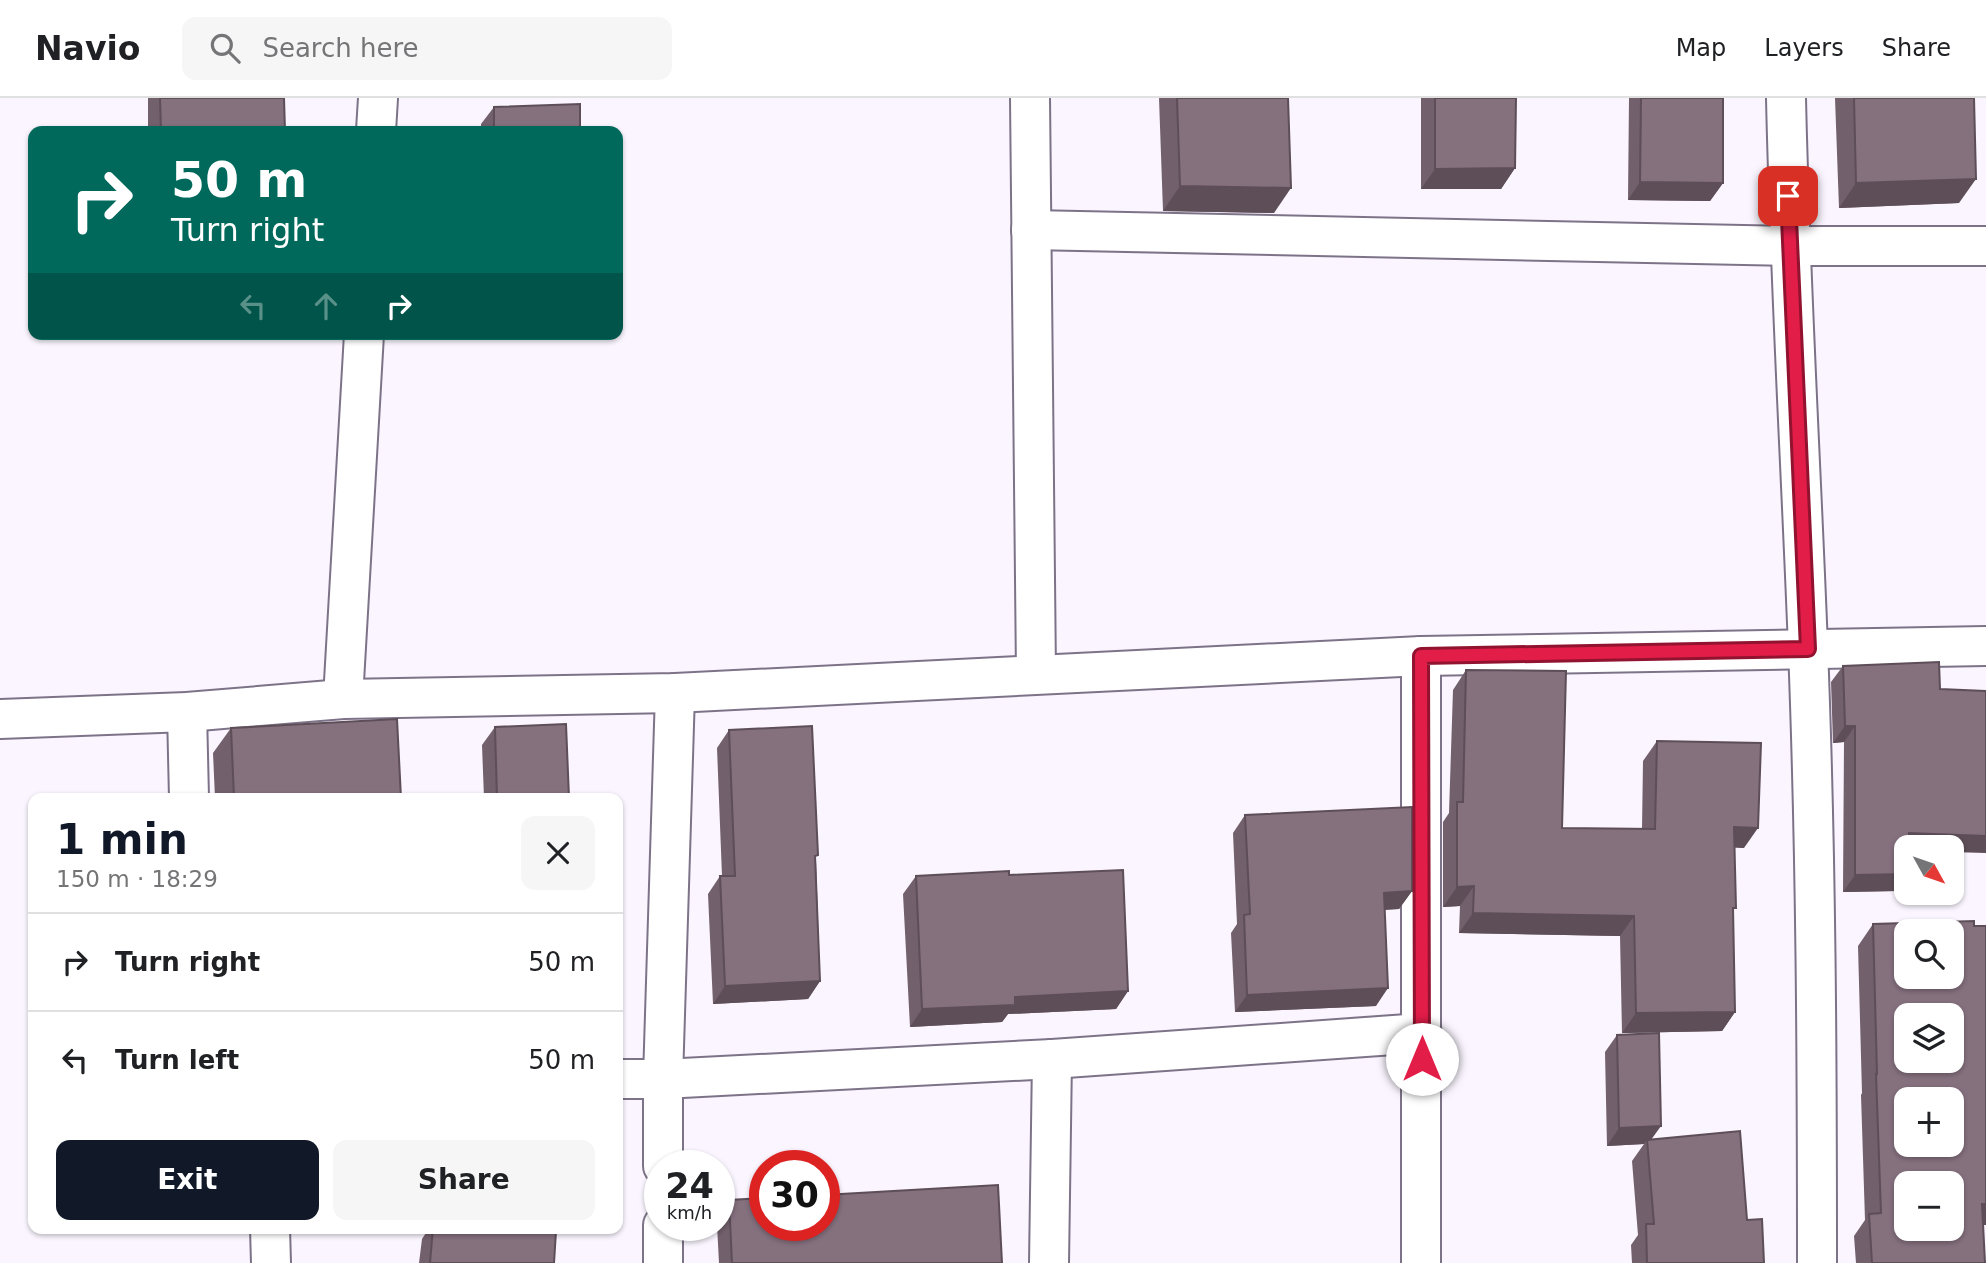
<!DOCTYPE html>
<meta charset="utf-8">
<style>
:root{--surface:#fff;--page:#f6f6f6;--text:#202124;--muted:#757577;--line:#e0e0e0;--accent:#111827}
body{margin:0;font-family:"DejaVu Sans",sans-serif;background:var(--page);color:var(--text);height:100vh;display:flex;flex-direction:column;font-size:26px;white-space:nowrap}
*{box-sizing:border-box;margin:0}
p{font-size:23px;color:var(--muted)}
.icon{flex:none;width:38px;height:38px;fill:none;stroke:currentColor;stroke-width:2;stroke-linecap:round;stroke-linejoin:round}
.map{position:relative;flex:1;overflow:hidden}
.drawer{position:absolute;left:28px;top:695px;width:595px;height:441px;display:flex;flex-direction:column;background:var(--surface);border-radius:14px;box-shadow:0 2px 5px #0004}
.drawer>*{flex:none}
.guide{position:absolute;left:28px;top:28px;width:595px;height:214px;border-radius:14px;box-shadow:0 2px 5px #0004;background:#00695c;color:#fff;overflow:hidden}
.needle{width:46px;rotate:130deg}
.buttons{position:absolute;left:1894px;top:737px;display:grid;gap:14px}
.buttons a{display:grid;place-items:center;width:70px;height:70px;border-radius:14px;background:var(--surface);box-shadow:0 2px 5px #0004;font-size:35px}
.speed{position:absolute;left:644px;top:1052px;display:flex;gap:14px;font-size:35px;font-weight:700;text-align:center}
.speed>*{display:grid;place-content:center;width:91px;height:91px;border-radius:50%;background:var(--surface);box-shadow:0 2px 5px #0004;line-height:1}
.speed small{font-size:18px;font-weight:400}
.speed .limit{border:10px solid #d22;background:#fff;color:#111}
.pin{position:absolute;display:grid;place-items:center;width:60px;height:60px;color:#fff;margin:-30px;border-radius:14px;box-shadow:0 4px 10px #0006}
.me{position:absolute;width:77px;margin:-38px;rotate:0deg;stroke-linejoin:round;filter:drop-shadow(0 0 5px #0008)}
.turn{display:flex;align-items:center;gap:24px;height:147px;padding:0 28px;font-size:32px}
.turn .icon{width:91px;height:91px;stroke-width:2.5}
.turn b{display:block;font-size:49px;line-height:60px}
.lanes{display:flex;align-items:center;height:66px;padding:0 28px;background:#0003;justify-content:center;gap:35px;direction:ltr}
.lanes .off{opacity:.35}
.round{display:grid;place-items:center;flex:none;width:74px;height:74px;border-radius:14px;background:var(--page)}
.summary{display:flex;align-items:center;justify-content:space-between;height:119px;padding:0 28px}
h1{font-size:42px;font-weight:600;line-height:52px;color:var(--accent)}
.action{display:flex;gap:14px;margin-top:auto;padding:14px 28px}
.action a{flex:1;height:80px;border-radius:14px;background:var(--accent);color:#fff;font-size:28px;font-weight:600;line-height:80px;text-align:center}
.action a+a{background:var(--page);color:var(--text)}
ul{padding:0;list-style:none}
li{display:flex;align-items:center;gap:21px;height:98px;padding:0 28px;border-top:2px solid var(--line)}
li div{flex:1}
li b{display:block;font-size:26px}
li em{font-style:normal}
header{display:flex;align-items:center;gap:42px;box-sizing:border-box;height:98px;padding:0 35px;background:var(--surface);border-bottom:2px solid var(--line)}
header strong{font-size:33px}
nav{display:flex;gap:38px;margin-inline-start:auto;font-size:24px}
.search{width:490px;height:63px;background:var(--page);display:flex;align-items:center;gap:18px;box-sizing:border-box;padding:0 24px;border-radius:14px;color:var(--muted);font-size:26px}
.map>svg:first-child{display:block}
.lines{fill:none;stroke-linecap:round;stroke-linejoin:round}
.street-casing{stroke:#7d7388;stroke-width:42}
.street{stroke:#fff;stroke-width:38}
.wall{fill:#72606c}
.shaded-wall{fill:#5d4e58}
.building{fill:#85707e;stroke:#5d4e58;stroke-width:2;fill-rule:evenodd}
.route-casing{stroke:#92132f;stroke-width:18}
.route{stroke:#e11d48;stroke-width:12}
</style>
<header>
<strong>Navio</strong>
<div class="search"><svg class="icon" aria-label="search" viewBox="0 0 24 24"><circle cx="10" cy="10" r="6"/><path d="M15 15l6 6"/></svg>Search here</div>
<nav><a>Map</a><a>Layers</a><a>Share</a></nav>
</header>
<div class="map">
<svg width="1986" height="1165" viewBox="0 0 1986 1165">
<rect width="100%" height="100%" fill="#faf5fe"/>
<g class="lines">
<g class="street-casing">
<g id="street">
<polyline points="1030,0 1036,576"/>
<path d="M1786 0C1790 184 1801 367 1808 550 1816 755 1817 960 1817 1165"/>
<polyline points="376,33 378,0"/>
<polyline points="1031,132 1790,148 1986,148"/>
<polyline points="1421,558 1421,1165"/>
<polyline points="343,601 364,236"/>
<polyline points="187,614 189,700"/>
<polyline points="0,621 187,614 343,601 675,595 1421,558 1986,548"/>
<polyline points="618,981 663,981 1052,961 1422,935"/>
<polyline points="663,1068 663,981 675,595"/>
<polyline points="663,1127 663,1165"/>
<polyline points="270,1130 271,1165"/>
<polyline points="1049,1165 1052,961"/>
</g>
</g>
<use href="#street" class="street"/>
</g>
<g class="wall">
<polygon points="148,0 284,0 285,33 148,33"/>
<polygon points="1159,0 1288,0 1274,115 1163,113"/>
<polygon points="1421,0 1516,0 1515,70 1501,91 1421,91"/>
<polygon points="1629,0 1723,0 1723,85 1710,103 1628,102"/>
<polygon points="1835,0 1974,0 1959,105 1839,110"/>
<polygon points="494,9 580,33 481,33 481,26"/>
<polygon points="1843,568 1906,749 1906,780 1897,793 1843,794 1844,644 1833,645 1831,584"/>
<polygon points="1466,572 1562,730 1642,731 1643,663 1657,643 1744,750 1735,749 1733,814 1735,914 1722,933 1622,935 1620,838 1459,835 1460,808 1443,809 1443,724 1449,715 1453,592"/>
<polygon points="495,629 569,700 484,700 482,647"/>
<polygon points="231,630 401,700 215,700 213,655"/>
<polygon points="729,632 816,761 820,883 808,901 713,906 708,796 720,778 722,778 717,650"/>
<polygon points="1245,717 1412,793 1399,811 1385,812 1376,908 1235,914 1231,835 1237,826 1233,735"/>
<polygon points="1009,777 1128,893 1116,911 1008,916 1002,924 910,929 903,796 916,778"/>
<polygon points="1873,826 1986,828 1986,1127 1983,1127 1985,1165 1856,1165 1854,1138 1865,1122 1861,997 1862,995 1858,848"/>
<polygon points="1617,937 1652,1042 1747,1122 1764,1165 1632,1165 1631,1147 1638,1137 1632,1063 1644,1046 1607,1048 1605,954"/>
<polygon points="729,1102 1002,1165 719,1165 717,1127 719,1127 719,1116"/>
<polygon points="429,1130 519,1130 554,1165 419,1165 422,1141"/>
</g>
<g class="shaded-wall">
<polygon points="1515,70 1501,91 1421,91 1435,71"/>
<polygon points="1976,81 1959,105 1839,110 1856,85"/>
<polygon points="1640,84 1723,85 1710,103 1628,102"/>
<polygon points="1180,88 1291,90 1274,115 1163,113"/>
<polygon points="1845,628 1855,628 1844,644 1833,645"/>
<polygon points="1734,729 1758,730 1744,750 1720,749"/>
<polygon points="1909,735 1986,738 1986,755 1951,754 1951,749 1906,749"/>
<polygon points="1906,776 1906,780 1897,793 1843,794 1855,777"/>
<polygon points="1474,788 1460,808 1443,809 1457,789"/>
<polygon points="1412,793 1399,811 1372,812 1384,795"/>
<polygon points="1473,815 1634,818 1620,838 1459,835"/>
<polygon points="820,883 808,901 713,906 725,888"/>
<polygon points="1388,890 1376,908 1235,914 1247,897"/>
<polygon points="1128,893 1116,911 1008,916 1002,924 910,929 922,911 1015,899"/>
<polygon points="1735,914 1722,933 1622,935 1636,915"/>
<polygon points="1661,1028 1648,1046 1647,1042 1644,1046 1607,1048 1619,1030"/>
<polygon points="1982,1106 1986,1106 1986,1127 1967,1127"/>
<polygon points="308,1130 382,1130 305,1134"/>
</g>
<g class="building">
<polygon points="160,0 284,0 285,33 161,33"/>
<polygon points="1177,0 1288,0 1291,90 1180,88"/>
<polygon points="1435,0 1516,0 1515,70 1435,71"/>
<polygon points="1641,0 1723,0 1723,85 1640,84"/>
<polygon points="1854,0 1974,0 1976,81 1856,85"/>
<polygon points="580,6 580,33 494,33 494,9"/>
<polygon points="1939,564 1940,591 1986,593 1986,738 1909,735 1909,749 1906,749 1906,776 1855,777 1855,628 1845,628 1843,568"/>
<polygon points="1466,572 1566,573 1562,730 1655,731 1657,643 1761,645 1758,730 1734,729 1736,810 1733,810 1735,914 1636,915 1634,818 1473,815 1474,788 1457,789 1457,704 1463,704"/>
<polygon points="397,621 401,700 234,700 231,630"/>
<polygon points="566,626 569,700 497,700 495,629"/>
<polygon points="812,628 818,757 815,758 820,883 725,888 720,778 735,778 729,632"/>
<polygon points="1412,709 1412,793 1384,795 1388,890 1247,897 1244,817 1250,816 1245,717"/>
<polygon points="618,745 622,822 618,822"/>
<polygon points="1123,772 1128,893 1015,899 1015,907 922,911 916,778 1009,773 1009,777"/>
<path d="M1974 823V828H1986V1106H1982L1985 1165H1872L1869 1116 1881 1115 1876 976H1877L1873 826ZM1906 833H1951V878H1906ZM1906 917H1951V962H1906ZM1906 1001H1951V1046H1906ZM1906 1085H1951V1130H1906Z"/>
<polygon points="1659,935 1661,1028 1619,1030 1617,937"/>
<polygon points="1740,1033 1747,1122 1762,1121 1764,1165 1647,1165 1646,1126 1654,1126 1647,1042"/>
<polygon points="998,1087 1002,1165 732,1165 729,1102 765,1100 765,1127 824,1127 824,1097"/>
<polygon points="433,1130 519,1130 556,1133 554,1165 430,1165"/>
</g>
<g class="lines">
<g class="route-casing">
<polyline id="route" points="1422,961 1421,558 1808,551 1788,98"/>
</g>
<use href="#route" class="route"/>
</g>
</svg>
<div class="buttons">
<a><svg class="needle" viewBox="-14 -14 28 28"><path d="M0-13l5 13h-10z" fill="#e53935"/><path d="M0 13l5-13h-10z" fill="#757577"/></svg></a>
<a><svg class="icon" aria-label="search" viewBox="0 0 24 24"><circle cx="10" cy="10" r="6"/><path d="M15 15l6 6"/></svg></a>
<a><svg class="icon" aria-label="layers" viewBox="0 0 24 24"><path d="M12 4l9 5-9 5-9-5zM3 14l9 5 9-5"/></svg></a>
<a>+</a>
<a>−</a>
</div>
<div class="speed"><div>24<small>km/h</small></div><div class="limit">30</div></div>
<div class="pin" style="left:1788px;top:98px;background:#d93025"><svg class="icon" aria-label="arrive" viewBox="0 0 24 24"><path d="M6 21V4h12l-3 4 3 4H6"/></svg></div>
<svg class="me" style="left:1422px;top:961px" viewBox="-20 -20 40 40"><circle r="19" fill="#fff"/><path d="M0-13L10 11 0 6-10 11z" fill="#e11d48"/></svg>
<div class="guide">
<div class="turn"><svg class="icon" aria-label="right" viewBox="0 0 24 24"><path d="M7 20v-9h11M14 6l5 5-5 5"/></svg><div><b>50 m</b>Turn right</div></div>
<div class="lanes"><svg class="icon off" aria-label="left" viewBox="0 0 24 24"><path d="M17 20v-9H6M10 6l-5 5 5 5"/></svg><svg class="icon off" aria-label="ahead" viewBox="0 0 24 24"><path d="M12 20V5M6 11l6-6 6 6"/></svg><svg class="icon" aria-label="right" viewBox="0 0 24 24"><path d="M7 20v-9h11M14 6l5 5-5 5"/></svg></div>
</div>
<section class="drawer">
<div class="summary"><div><h1>1 min</h1><p>150 m · 18:29</p></div><a class="round"><svg class="icon" aria-label="close" viewBox="0 0 24 24"><path d="M6 6l12 12M18 6L6 18"/></svg></a></div>
<ul>
<li><svg class="icon" aria-label="right" viewBox="0 0 24 24"><path d="M7 20v-9h11M14 6l5 5-5 5"/></svg><div><b>Turn right</b></div><em>50 m</em></li>
<li><svg class="icon" aria-label="left" viewBox="0 0 24 24"><path d="M17 20v-9H6M10 6l-5 5 5 5"/></svg><div><b>Turn left</b></div><em>50 m</em></li>
</ul>
<div class="action"><a>Exit</a><a>Share</a></div>
</section>
</div>
